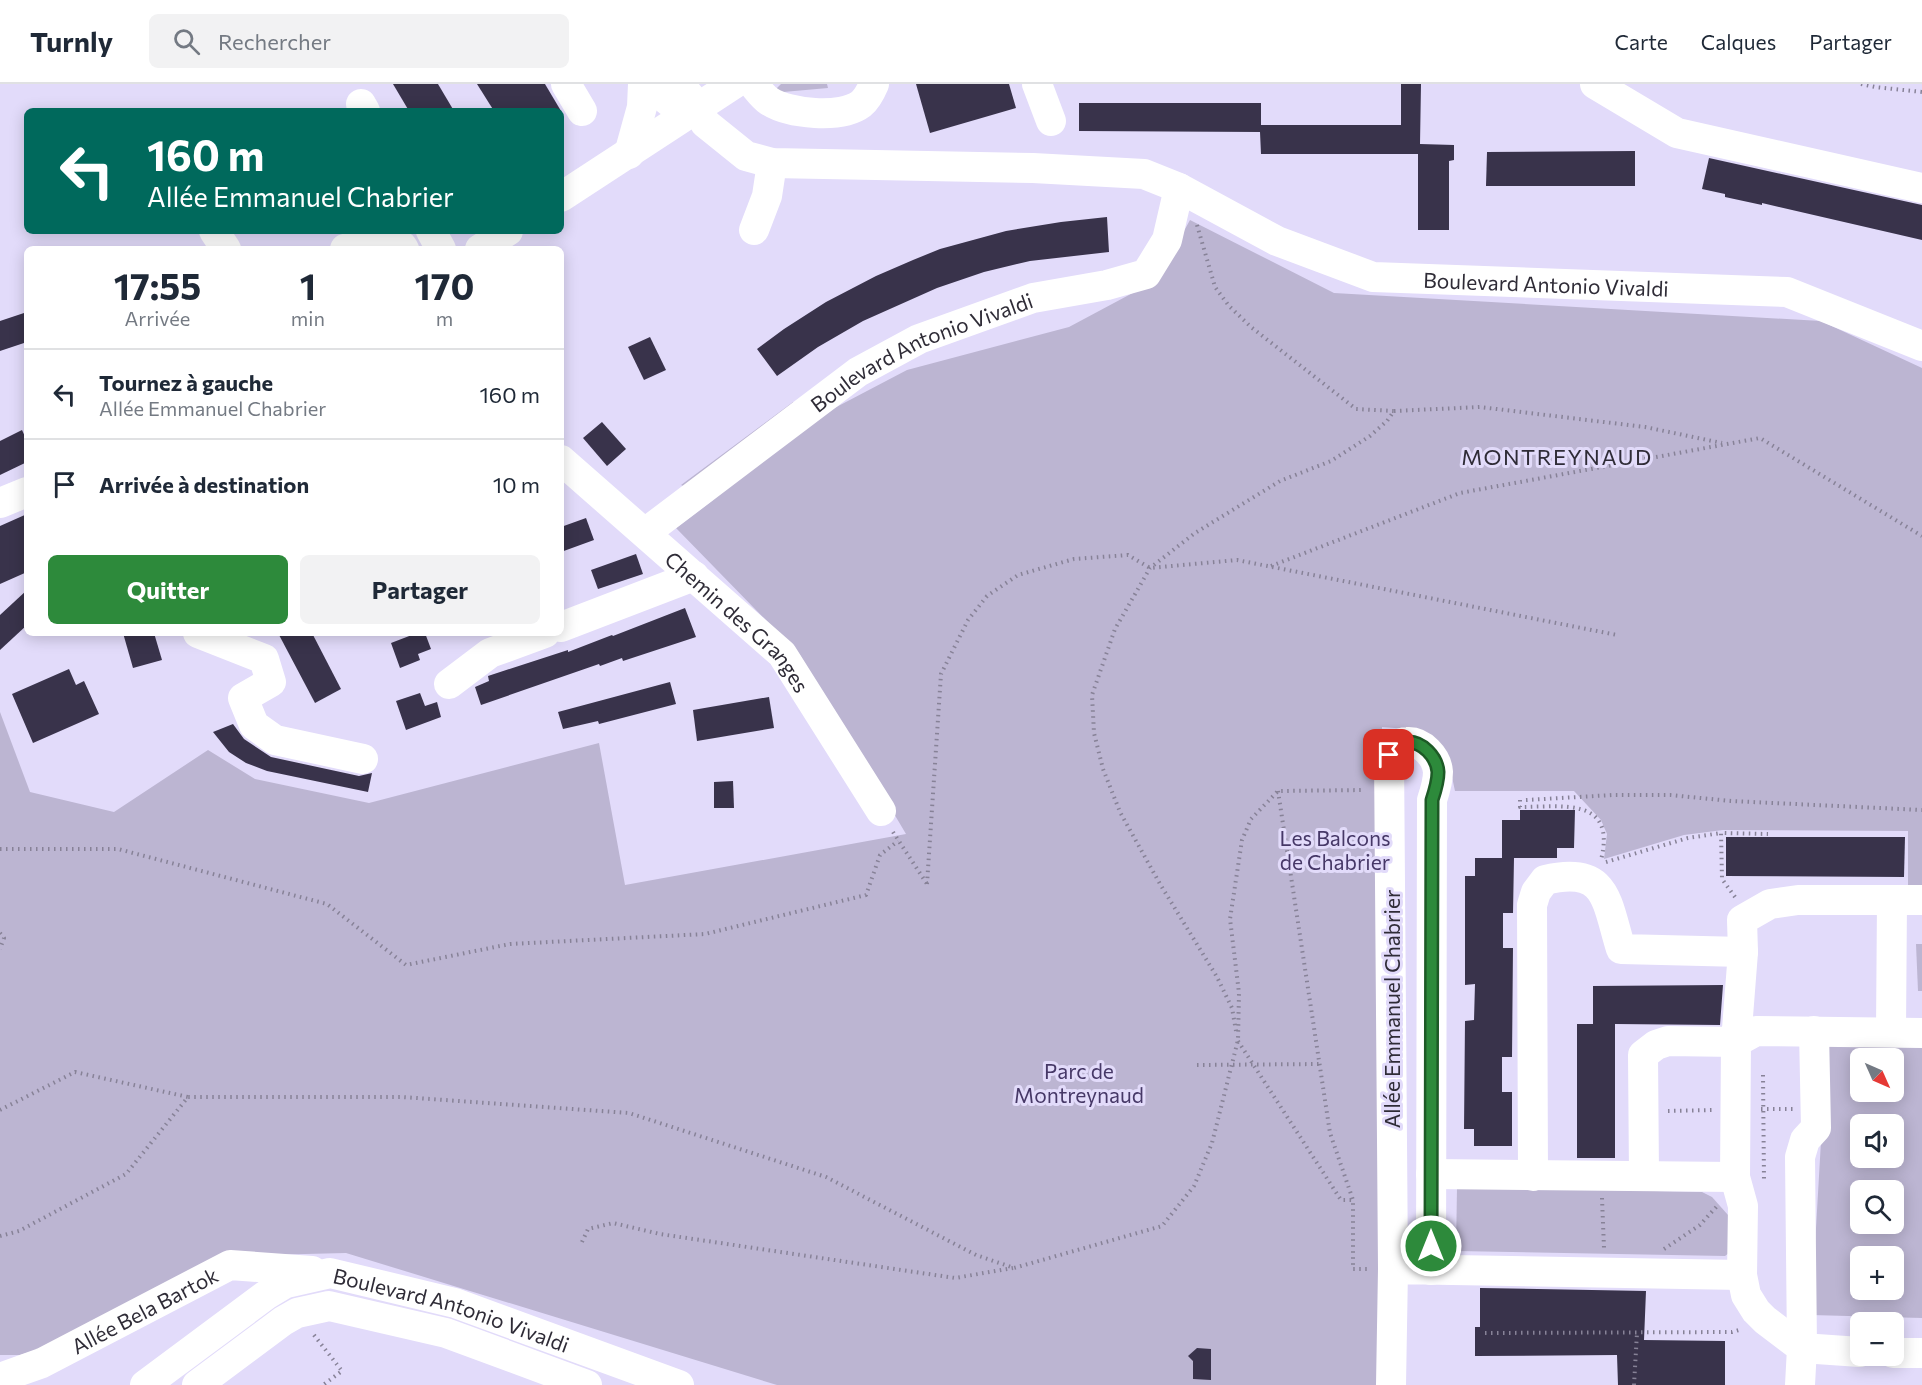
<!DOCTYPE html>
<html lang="fr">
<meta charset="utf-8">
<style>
:root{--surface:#fff;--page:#f2f2f3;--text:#1f2937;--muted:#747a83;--line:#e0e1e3;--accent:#2d8a3b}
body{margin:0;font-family:Commissioner,sans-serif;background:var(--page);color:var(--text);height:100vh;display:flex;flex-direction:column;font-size:22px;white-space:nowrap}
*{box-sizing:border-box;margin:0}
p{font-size:20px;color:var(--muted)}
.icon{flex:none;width:33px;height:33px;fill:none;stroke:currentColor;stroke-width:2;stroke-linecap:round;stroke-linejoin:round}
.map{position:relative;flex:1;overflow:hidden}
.sheet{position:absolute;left:24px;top:162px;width:540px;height:390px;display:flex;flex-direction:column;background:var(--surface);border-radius:9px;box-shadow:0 3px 15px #0003}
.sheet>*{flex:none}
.top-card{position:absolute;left:24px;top:24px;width:540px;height:126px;border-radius:9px;box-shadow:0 3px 15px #0003;background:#00695c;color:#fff;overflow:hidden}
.needle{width:39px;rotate:135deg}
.fabs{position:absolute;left:1850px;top:964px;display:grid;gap:12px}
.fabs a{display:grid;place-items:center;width:54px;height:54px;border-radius:9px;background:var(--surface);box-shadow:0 3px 15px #0003;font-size:30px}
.pin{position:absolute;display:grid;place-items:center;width:51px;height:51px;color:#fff;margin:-26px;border-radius:12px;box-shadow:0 3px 9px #0006}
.me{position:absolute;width:66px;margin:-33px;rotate:0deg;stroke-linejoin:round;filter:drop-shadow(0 0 4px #0008)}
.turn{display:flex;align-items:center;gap:21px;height:126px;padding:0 24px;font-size:27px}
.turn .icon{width:78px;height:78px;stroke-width:2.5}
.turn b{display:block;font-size:42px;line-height:51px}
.eta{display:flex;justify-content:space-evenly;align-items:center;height:102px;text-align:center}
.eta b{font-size:36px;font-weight:700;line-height:42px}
.button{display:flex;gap:12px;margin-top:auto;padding:12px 24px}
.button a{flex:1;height:69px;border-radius:9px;background:var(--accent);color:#fff;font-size:24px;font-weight:700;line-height:69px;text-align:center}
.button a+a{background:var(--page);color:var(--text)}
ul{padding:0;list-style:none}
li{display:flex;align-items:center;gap:18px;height:90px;padding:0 24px;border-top:2px solid var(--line)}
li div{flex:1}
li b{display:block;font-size:22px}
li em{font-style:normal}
header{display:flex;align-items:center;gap:36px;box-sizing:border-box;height:84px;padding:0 30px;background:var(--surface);border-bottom:2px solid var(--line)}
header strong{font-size:28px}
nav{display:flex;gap:33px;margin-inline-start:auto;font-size:21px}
.search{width:420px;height:54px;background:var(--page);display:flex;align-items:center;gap:15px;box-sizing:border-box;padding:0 21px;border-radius:9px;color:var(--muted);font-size:22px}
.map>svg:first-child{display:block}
.green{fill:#bcb5d2;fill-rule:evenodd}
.building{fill:#39334b}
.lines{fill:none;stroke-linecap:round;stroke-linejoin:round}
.path{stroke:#878297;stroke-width:4;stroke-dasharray:1.5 4.5;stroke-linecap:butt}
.minor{stroke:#fff;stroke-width:30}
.route-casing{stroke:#1d5a26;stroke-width:15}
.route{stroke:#2d8a3b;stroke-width:10}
.labels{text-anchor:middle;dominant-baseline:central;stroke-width:6;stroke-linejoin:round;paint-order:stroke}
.street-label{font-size:21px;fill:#2f2c37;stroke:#e2dbfa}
.park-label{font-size:21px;fill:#463867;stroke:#e2dbfa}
.neighbourhood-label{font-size:22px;letter-spacing:1.5px;fill:#2f2c37;stroke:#e2dbfa}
</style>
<header>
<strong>Turnly</strong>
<div class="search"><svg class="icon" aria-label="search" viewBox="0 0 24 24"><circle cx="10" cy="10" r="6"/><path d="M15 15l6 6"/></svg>Rechercher</div>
<nav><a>Carte</a><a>Calques</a><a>Partager</a></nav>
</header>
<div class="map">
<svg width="1922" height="1301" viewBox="0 0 1922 1301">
<rect width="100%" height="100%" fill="#e2dbfa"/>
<g class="green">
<polygon points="781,0 827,0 828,4 772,9"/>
<polygon points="1190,136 1334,209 1821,237 1922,284 1922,805 1908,805 1908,747 1723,746 1684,751 1604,775 1607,750 1601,736 1574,707 1455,707 1449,679 1407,645 1382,643 1381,1147 1377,1301 777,1301 346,1169 228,1172 56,1260 20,1271 0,1271 0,628 30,708 114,728 208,666 255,695 369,719 599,659 625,801 906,750 800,571 676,444 713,416 681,401 793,318 825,329 907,286 1069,243 1157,196"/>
<polygon points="1916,860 1922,860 1922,907 1918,907"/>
<path d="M1827 953 1922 955V1234L1811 1231ZM1860 975H1893V1008H1860ZM1860 1041H1893V1074H1860ZM1860 1107H1893V1140H1860ZM1860 1173H1893V1206H1860Z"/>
<polygon points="1457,1103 1702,1108 1712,1113 1728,1131 1729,1169 1725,1172 1456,1167"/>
</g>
<g class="building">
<polygon points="393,0 438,0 454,27 409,27"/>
<polygon points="477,0 545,0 561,27 494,27"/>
<polygon points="916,0 1009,0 1016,24 930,49"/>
<polygon points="1401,0 1421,0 1420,60 1454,61 1454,76 1449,77 1449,146 1418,146 1418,70 1261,70 1260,48 1079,47 1079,19 1261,19 1261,41 1401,41"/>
<polygon points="1635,67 1635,102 1486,102 1487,68"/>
<polygon points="1709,74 1922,121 1922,156 1762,119 1762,121 1725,113 1725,110 1702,105"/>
<polygon points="1107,133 1109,168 1030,177 984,188 937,204 863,237 818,263 777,292 757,265 784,245 826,218 876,192 913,176 940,165 1006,147 1061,138"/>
<polygon points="27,228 27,258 0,267 0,237"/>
<polygon points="650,253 666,286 644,296 628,263"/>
<polygon points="602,338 626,365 607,382 583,354"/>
<polygon points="22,346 27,357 27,378 0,391 0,357"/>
<polygon points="27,430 27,488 0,500 0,442"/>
<polygon points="586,434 594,456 561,468 561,443"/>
<polygon points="636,470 643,490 598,505 591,486"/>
<polygon points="27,506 27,541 0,566 0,531"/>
<polygon points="685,524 696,553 623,577 622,574 600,582 599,580 481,621 475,603 489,597 488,592 568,566 568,568 612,551 613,552"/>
<polygon points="123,549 154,549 162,576 133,584"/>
<polygon points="278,549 312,549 341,605 315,619"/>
<polygon points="417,549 425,549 431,565 418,570 420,576 400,584 391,559"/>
<polygon points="69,585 76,601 84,597 99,630 33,659 12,610"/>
<polygon points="670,598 676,620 599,640 598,637 563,645 558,628"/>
<polygon points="420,609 425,622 437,618 441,633 406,646 396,617"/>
<polygon points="769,613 774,644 697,657 693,626"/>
<polygon points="233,640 244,655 271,673 359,692 372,689 368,708 267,687 246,679 229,668 213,648"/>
<polygon points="733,697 734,724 714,724 714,698"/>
<polygon points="1520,726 1575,726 1574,764 1557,764 1557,774 1514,774 1513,829 1503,829 1503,864 1513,864 1512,973 1502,973 1502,1008 1512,1008 1512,1062 1474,1062 1474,1045 1464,1045 1465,937 1474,936 1475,900 1465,901 1465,792 1475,792 1475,774 1502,774 1502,736 1520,736"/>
<polygon points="1726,753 1905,753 1904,793 1726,792"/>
<polygon points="1723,901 1720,941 1615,940 1615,1074 1577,1074 1577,940 1593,940 1593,902"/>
<polygon points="1480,1204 1646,1207 1644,1256 1725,1257 1725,1301 1618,1301 1617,1271 1475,1272 1475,1243 1480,1243"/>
<polygon points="1197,1264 1211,1265 1211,1296 1193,1295 1193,1277 1188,1272"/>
</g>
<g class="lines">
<g class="path">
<polyline points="1861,0 1875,3 1922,8"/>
<polyline points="1197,141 1215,203 1229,222 1251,243 1356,325 1394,327 1387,337 1370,352 1331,377 1280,397 1195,449 1150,484 1115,545 1092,611 1094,649 1103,685 1120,728 1160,800 1217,893 1232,924 1236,947"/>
<polyline points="1394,327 1480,323 1645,343 1722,359"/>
<polyline points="1271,482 1460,409 1760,354 1922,452"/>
<polyline points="1278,707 1330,1049 1353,1116 1353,1185 1368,1185"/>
<path d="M1520 716V723C1561 723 1617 712 1601 776"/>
<polyline points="1526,716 1613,711 1670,711 1731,717 1922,726"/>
<polyline points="893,748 927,800"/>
<polyline points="0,765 118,765 327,820 406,881 510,860 705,850 866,811 880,771 898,757"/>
<polyline points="1606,778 1688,754 1721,749"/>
<polyline points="927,800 941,590 968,536 987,512 1018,491 1074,475 1128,471 1150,484 1237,476 1617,551"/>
<polyline points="1735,813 1722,795 1721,749 1768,750"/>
<polyline points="0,849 4,854 0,865"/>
<polyline points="1238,957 1341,1116 1353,1116"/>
<polyline points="1197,981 1321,980"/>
<polyline points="1763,991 1764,1097"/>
<polyline points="1761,1025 1793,1025"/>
<polyline points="0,1026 75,988 188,1013"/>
<polyline points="1668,1027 1712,1026"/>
<polyline points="1602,1114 1604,1164"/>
<polyline points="0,1152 19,1147 126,1090 188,1013 402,1013 629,1029 826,1093 976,1171 1014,1184 1162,1142 1194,1102 1212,1059 1238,956 1239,909 1230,835 1242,756 1251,735 1278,707 1365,706"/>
<polyline points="582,1158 588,1145 613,1139 660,1150 955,1194 1013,1184"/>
<polyline points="1664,1165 1700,1141 1718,1121"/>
<polyline points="1485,1249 1732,1248 1739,1246"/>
<polyline points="314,1251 342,1287 323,1301"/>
<polyline points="1634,1301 1637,1249"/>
</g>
<g class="minor">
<polyline points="566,0 582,27"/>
<polyline points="648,0 672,20 699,22"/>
<path id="s1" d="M679 0 698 22 705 39 746 72 772 79 1033 84 1144 90 1179 104 1277 157 1373 193 1787 208 1922 262"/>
<path d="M753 0C758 6 763 13 769 17 789 30 841 35 861 20 867 15 871 7 874 0"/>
<polyline points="1037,0 1051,37"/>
<polyline points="1595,0 1677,49 1922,104"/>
<polyline points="361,20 365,27"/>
<polyline points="629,70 642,23 643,0"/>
<polyline points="561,113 734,0"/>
<polyline points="754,146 767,112 772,79"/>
<polyline points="214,147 226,165"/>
<polyline points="431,147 441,165"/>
<polyline points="345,165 372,157 402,162 404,165"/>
<polyline points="480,165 508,147"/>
<path id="s2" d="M561 376 782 570 881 727"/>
<polyline points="0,419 27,408"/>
<path id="s3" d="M645 449 858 288 919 255 1033 214 1107 201 1146 190 1167 156 1179 104"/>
<polyline points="561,543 694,492"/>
<polyline points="198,549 264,575 271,598 243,614 254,641 275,656 363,675"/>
<polyline points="449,600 490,569 545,549"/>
<polyline points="1814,947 1816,1044 1805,1056 1800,1073 1802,1264 1860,1268"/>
<polyline points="1891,947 1892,816"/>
<polyline points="1431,1090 1735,1093"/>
<path d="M1533 1092 1532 821 1536 808 1545 796C1608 781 1606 817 1621 865L1743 868"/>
<polyline points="1644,1092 1643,971 1656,961 1668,957 1736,958 1743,868 1742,836 1770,820 1798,816 1922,816"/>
<path d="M1393 1185 1389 671C1393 665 1398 658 1407 658 1422 657 1437 673 1438 688 1438 697 1435 707 1432 716L1431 1186"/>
<polyline points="1893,1269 1922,1269"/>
<path id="s4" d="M0 1294 42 1279 230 1181 312 1187"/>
<path id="s5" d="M145 1301 266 1211 286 1199 330 1189 455 1219 679 1301"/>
<polyline points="197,1301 283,1237 297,1229 329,1222 446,1249 587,1301"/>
<polyline points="1391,1301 1393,1185 1742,1191"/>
<polyline points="1800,1301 1802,1264 1765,1236 1756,1227 1746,1211 1742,1191 1743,1122 1735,1093 1736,958 1756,947 1922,949"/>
</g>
</g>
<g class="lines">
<g class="route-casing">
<path id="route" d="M1389 671C1393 665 1398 658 1407 658 1422 657 1437 673 1438 688 1438 697 1435 707 1432 716L1431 1162"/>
</g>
<use href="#route" class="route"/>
</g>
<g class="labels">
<g class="street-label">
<text stroke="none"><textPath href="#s1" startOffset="924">Boulevard Antonio Vivaldi</textPath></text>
<text stroke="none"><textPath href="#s3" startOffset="333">Boulevard Antonio Vivaldi</textPath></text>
<text stroke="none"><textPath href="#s2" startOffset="240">Chemin des Granges</textPath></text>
<text transform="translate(1391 925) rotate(-90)">Allée Emmanuel Chabrier</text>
<text stroke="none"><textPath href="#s4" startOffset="160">Allée Bela Bartok</textPath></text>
<text stroke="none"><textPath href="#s5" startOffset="346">Boulevard Antonio Vivaldi</textPath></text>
</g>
<g class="park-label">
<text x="1335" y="753">Les Balcons<tspan x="1335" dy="24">de Chabrier</tspan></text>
<text x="1079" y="986">Parc de<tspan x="1079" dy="24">Montreynaud</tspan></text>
</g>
<g class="neighbourhood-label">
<text x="1557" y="372">MONTREYNAUD</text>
</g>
</g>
</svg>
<div class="fabs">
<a><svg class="needle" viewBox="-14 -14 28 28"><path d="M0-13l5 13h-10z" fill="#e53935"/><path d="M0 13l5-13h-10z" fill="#747a83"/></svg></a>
<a><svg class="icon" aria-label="sound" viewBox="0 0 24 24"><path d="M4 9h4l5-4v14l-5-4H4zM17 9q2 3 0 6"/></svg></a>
<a><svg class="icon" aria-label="search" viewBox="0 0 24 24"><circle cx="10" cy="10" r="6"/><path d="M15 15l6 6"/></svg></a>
<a>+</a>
<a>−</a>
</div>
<div class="pin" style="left:1389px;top:671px;background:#d93025"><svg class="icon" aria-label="arrive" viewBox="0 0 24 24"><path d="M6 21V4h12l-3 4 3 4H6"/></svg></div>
<svg class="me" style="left:1431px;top:1162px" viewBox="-20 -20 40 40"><circle r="17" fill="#2d8a3b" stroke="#fff" stroke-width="3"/><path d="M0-11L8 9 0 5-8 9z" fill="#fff"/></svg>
<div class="top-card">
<div class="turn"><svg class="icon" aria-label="left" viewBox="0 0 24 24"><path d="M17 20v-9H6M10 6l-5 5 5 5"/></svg><div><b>160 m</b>Allée Emmanuel Chabrier</div></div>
</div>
<section class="sheet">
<div class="eta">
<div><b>17:55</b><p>Arrivée</p></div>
<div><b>1</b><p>min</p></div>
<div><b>170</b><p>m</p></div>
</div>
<ul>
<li><svg class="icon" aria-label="left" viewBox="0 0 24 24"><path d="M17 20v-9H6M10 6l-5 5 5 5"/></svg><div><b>Tournez à gauche</b><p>Allée Emmanuel Chabrier</p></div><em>160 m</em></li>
<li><svg class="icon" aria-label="arrive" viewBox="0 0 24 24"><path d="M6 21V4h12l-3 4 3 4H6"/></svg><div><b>Arrivée à destination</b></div><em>10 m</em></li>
</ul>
<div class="button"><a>Quitter</a><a>Partager</a></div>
</section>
</div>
